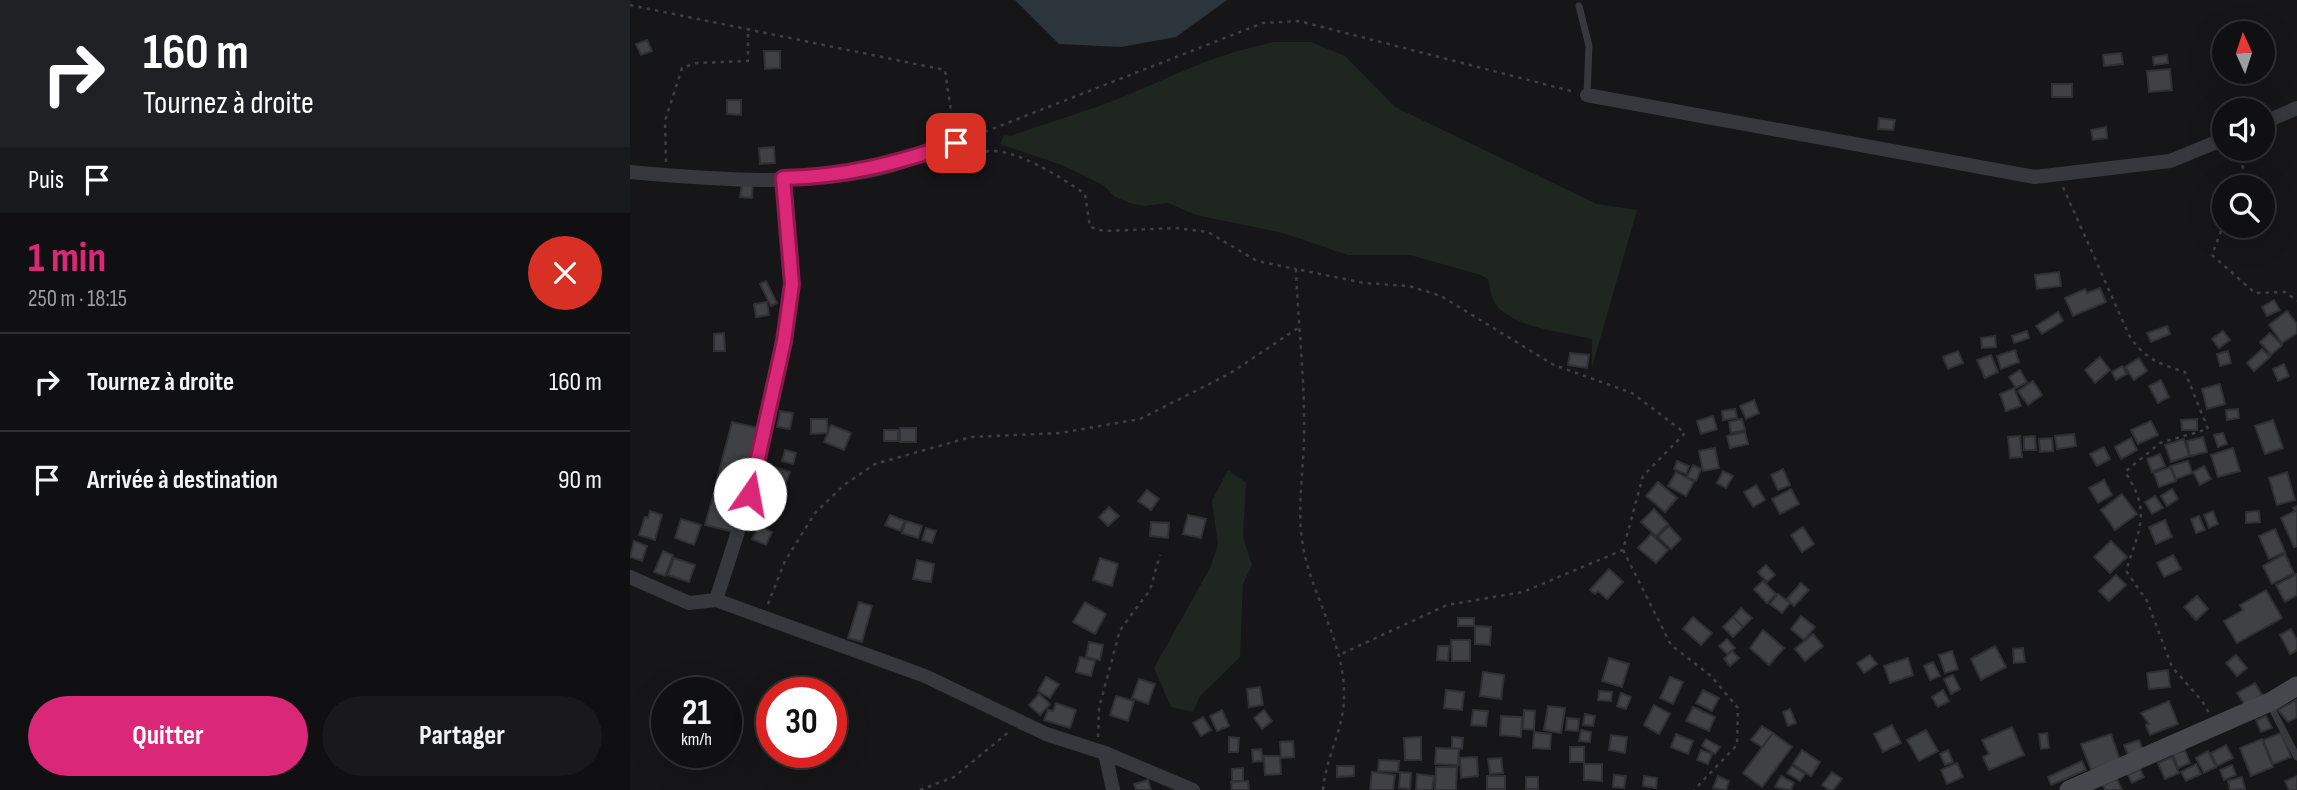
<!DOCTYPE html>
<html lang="fr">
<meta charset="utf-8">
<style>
:root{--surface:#101012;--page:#19191b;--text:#f1f3f6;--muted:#9c9d9f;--line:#303032;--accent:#db2777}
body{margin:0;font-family:"Sofia Sans Condensed",sans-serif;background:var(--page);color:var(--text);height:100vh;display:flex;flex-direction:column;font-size:26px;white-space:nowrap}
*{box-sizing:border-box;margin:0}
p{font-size:23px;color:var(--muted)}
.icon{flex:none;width:38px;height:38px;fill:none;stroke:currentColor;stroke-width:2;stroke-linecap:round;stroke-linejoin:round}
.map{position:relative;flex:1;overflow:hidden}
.sheet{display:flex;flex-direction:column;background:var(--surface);width:630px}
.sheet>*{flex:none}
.top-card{background:#202124;color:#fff;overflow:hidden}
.needle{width:46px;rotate:357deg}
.controls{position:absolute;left:1582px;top:21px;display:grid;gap:14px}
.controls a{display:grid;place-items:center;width:63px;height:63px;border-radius:50%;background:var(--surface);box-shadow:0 7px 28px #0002,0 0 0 2px var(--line);font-size:35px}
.speed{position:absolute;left:21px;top:677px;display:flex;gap:14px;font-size:35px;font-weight:700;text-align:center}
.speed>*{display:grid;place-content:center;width:91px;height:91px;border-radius:50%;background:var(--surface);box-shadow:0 7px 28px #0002,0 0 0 2px var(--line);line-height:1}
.speed small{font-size:18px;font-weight:400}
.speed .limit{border:10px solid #d22;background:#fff;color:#111}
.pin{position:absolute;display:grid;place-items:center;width:60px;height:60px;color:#fff;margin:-30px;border-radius:14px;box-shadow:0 4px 10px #0006}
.me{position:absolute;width:77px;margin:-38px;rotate:12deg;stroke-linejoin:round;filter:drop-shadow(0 0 5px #0008)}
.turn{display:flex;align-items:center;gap:24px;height:147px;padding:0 28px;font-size:32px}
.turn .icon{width:91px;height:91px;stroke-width:2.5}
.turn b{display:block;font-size:49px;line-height:60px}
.then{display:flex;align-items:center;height:66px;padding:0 28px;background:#0003;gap:14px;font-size:26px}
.round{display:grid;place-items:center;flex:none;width:74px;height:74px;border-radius:37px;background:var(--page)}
.overview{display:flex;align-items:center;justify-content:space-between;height:119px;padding:0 28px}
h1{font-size:42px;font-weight:700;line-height:52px;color:var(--accent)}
.cta{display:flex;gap:14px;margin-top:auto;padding:14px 28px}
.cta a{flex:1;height:80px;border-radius:42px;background:var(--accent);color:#fff;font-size:28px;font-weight:700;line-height:80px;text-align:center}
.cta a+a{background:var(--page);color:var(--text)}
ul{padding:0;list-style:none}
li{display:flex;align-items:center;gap:21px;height:98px;padding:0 28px;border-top:2px solid var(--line)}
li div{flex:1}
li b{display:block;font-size:26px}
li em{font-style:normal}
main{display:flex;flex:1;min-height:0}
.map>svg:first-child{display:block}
.green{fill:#1e261f}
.water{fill:#2c353c}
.building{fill:#404145;stroke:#303034;stroke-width:2}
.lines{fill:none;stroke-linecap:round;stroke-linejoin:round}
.path{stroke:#3d3f44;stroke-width:2.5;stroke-dasharray:3.5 5;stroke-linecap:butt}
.lane{stroke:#37383d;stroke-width:7}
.street{stroke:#37383d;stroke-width:14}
.secondary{stroke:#45474d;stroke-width:19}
.route-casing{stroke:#8e194d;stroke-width:18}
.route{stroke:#db2777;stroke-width:12}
</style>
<main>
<section class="sheet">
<div class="top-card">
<div class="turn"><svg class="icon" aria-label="right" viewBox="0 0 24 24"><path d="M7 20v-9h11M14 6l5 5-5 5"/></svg><div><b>160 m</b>Tournez à droite</div></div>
<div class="then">Puis<svg class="icon" aria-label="arrive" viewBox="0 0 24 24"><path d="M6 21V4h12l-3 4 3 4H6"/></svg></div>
</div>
<div class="overview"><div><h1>1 min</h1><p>250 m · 18:15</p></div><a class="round" style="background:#d93025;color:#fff"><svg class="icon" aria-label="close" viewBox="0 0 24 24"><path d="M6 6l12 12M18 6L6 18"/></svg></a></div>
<ul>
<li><svg class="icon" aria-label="right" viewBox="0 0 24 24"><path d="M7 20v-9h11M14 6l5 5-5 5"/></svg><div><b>Tournez à droite</b></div><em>160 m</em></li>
<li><svg class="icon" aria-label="arrive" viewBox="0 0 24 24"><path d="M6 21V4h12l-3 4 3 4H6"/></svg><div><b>Arrivée à destination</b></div><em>90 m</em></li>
</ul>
<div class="cta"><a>Quitter</a><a>Partager</a></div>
</section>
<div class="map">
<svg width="1667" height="790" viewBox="0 0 1667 790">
<rect width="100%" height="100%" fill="#161618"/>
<g class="green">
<path d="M644 42H681L715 56 765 107 967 204 1007 210 962 367V339C933 332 888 329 867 306 861 300 860 287 858 279L851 275 780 255H718L653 233 566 215 538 203 514 206 499 203 484 196 473 185 432 165 370 144 374 135 380 136C422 121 466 109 507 91 552 71 596 51 644 42Z"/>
<polygon points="598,470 616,483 613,537 622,565 613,584 610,657 570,696 563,712 541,707 524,668 580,568 588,545 582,501"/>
</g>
<polygon class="water" points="385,0 597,0 546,37 491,47 429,44"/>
<g class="building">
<polygon points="17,40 22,51 11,55 6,44"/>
<polygon points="134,51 150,51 150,68 135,69"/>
<polygon points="1491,53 1493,64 1474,66 1473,55"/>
<polygon points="1537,55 1538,63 1524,65 1523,57"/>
<polygon points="1540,69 1542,90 1519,92 1517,71"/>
<rect x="1422" y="84" width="20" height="13"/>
<polygon points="97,100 111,100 111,115 97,114"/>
<polygon points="1249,118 1265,120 1263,130 1248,129"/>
<polygon points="1476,127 1477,138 1463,140 1461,130"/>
<polygon points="144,147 145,163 130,164 129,148"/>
<polygon points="112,184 123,185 122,198 110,197"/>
<polygon points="1429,272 1431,286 1407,289 1405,275"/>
<polygon points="136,281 147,303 141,306 130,284"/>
<polygon points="1470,288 1476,302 1443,316 1435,298 1455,289 1457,293"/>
<polygon points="1644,300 1650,310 1637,316 1632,307"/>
<polygon points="137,302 139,315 126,317 124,304"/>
<polygon points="1657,311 1667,324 1667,333 1652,343 1639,325"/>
<polygon points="1428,312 1433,321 1412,334 1406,326"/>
<polygon points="1537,326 1540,334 1521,342 1517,333"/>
<polygon points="1397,331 1399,338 1384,343 1382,336"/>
<polygon points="1593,331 1600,340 1589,348 1582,339"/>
<polygon points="94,333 95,351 84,351 84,334"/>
<polygon points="1640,333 1652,345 1641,355 1630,342"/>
<polygon points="1365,336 1366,347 1352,348 1351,338"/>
<polygon points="1632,349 1640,357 1624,371 1617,363"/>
<polygon points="1385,350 1389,362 1371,369 1367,356"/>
<polygon points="1328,351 1333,363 1318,369 1313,357"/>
<polygon points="1598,351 1601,363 1590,366 1587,354"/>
<polygon points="940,353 959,355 957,368 938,365"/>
<polygon points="1361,355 1368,372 1355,378 1347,360"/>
<polygon points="1470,357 1480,370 1465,383 1455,370"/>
<polygon points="1509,358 1517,371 1504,380 1495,367"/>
<polygon points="1654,364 1659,376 1648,381 1643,369"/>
<polygon points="1492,366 1497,374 1486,380 1482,372"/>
<polygon points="1390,370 1397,382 1386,388 1379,377"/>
<polygon points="1531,380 1539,397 1528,403 1519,386"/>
<polygon points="1403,381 1412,395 1398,405 1388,391"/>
<polygon points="1590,384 1595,404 1577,409 1572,389"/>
<polygon points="1384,388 1391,406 1376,411 1370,394"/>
<polygon points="1124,400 1129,413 1116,419 1110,406"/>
<polygon points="1105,409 1107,418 1093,420 1092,411"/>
<polygon points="1608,409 1609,418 1597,420 1596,410"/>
<polygon points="150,411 163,413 160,429 147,427"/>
<polygon points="1083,416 1087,429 1071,434 1067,421"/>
<polygon points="181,419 197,419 198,433 181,434"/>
<polygon points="1112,419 1115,430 1101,433 1099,422"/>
<polygon points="1567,419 1567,430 1552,430 1551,420"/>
<polygon points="1643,420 1653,448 1635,454 1625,426"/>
<polygon points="1521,421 1528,435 1508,444 1501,430"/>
<polygon points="102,422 133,429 118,491 86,483"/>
<polygon points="201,425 221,433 214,450 194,442"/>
<rect x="270" y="428" width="16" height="14"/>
<rect x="254" y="430" width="14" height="11"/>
<polygon points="1115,432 1118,444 1100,448 1097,436"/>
<polygon points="1593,433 1597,444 1588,447 1584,435"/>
<polygon points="1444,434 1446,446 1427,449 1425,436"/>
<polygon points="1390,436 1392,457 1380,458 1378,437"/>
<polygon points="1405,436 1406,450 1394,450 1394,437"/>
<polygon points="1573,437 1577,452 1560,456 1557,441"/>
<polygon points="1422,438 1423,451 1410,452 1409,439"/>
<polygon points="1501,438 1507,450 1491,459 1485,447"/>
<polygon points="1554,439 1559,456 1541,462 1535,445"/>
<polygon points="1474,447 1480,459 1467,466 1460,454"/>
<polygon points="1085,448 1089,468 1073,471 1069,451"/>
<polygon points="1603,448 1610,471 1588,477 1581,455"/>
<polygon points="155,450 166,453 163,464 152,461"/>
<polygon points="1530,454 1535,466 1522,472 1517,459"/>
<polygon points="1047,461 1059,466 1056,474 1044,469"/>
<polygon points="1558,461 1562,473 1546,479 1541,466"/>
<polygon points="1063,465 1071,469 1066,481 1057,477"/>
<polygon points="1574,466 1581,479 1570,485 1563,472"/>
<polygon points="144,467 160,472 147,509 131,503"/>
<polygon points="1540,467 1546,481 1529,487 1524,473"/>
<polygon points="1153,469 1160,485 1148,490 1141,475"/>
<polygon points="1093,471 1103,476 1096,488 1087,483"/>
<polygon points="1046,472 1064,482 1056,496 1038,486"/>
<polygon points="1657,472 1665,500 1647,505 1639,478"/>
<polygon points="1474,480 1482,495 1468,503 1459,488"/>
<polygon points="1028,482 1047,498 1035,512 1016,496"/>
<polygon points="1126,485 1135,500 1123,507 1114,492"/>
<polygon points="85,489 113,496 104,532 75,525"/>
<polygon points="1161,489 1169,504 1150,514 1142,499"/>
<polygon points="1542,489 1548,499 1537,506 1531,496"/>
<polygon points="517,490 529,499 521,510 508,501"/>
<polygon points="1492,494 1507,514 1485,530 1471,510"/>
<polygon points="1525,496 1533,508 1522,514 1515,502"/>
<polygon points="1667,506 1667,546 1664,547 1651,518 1665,511 1663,508"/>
<polygon points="479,507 489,516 478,526 469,517"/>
<polygon points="1024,509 1038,524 1026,536 1011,522"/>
<polygon points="20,511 32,515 25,540 9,535 15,517 18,518"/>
<polygon points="1583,511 1588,524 1579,528 1574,515"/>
<polygon points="1629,511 1630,522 1616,523 1616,512"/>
<polygon points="260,515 275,521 270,531 255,525"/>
<polygon points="558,515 576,519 571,538 553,534"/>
<polygon points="1569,516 1575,530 1566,533 1561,519"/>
<polygon points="51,519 71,525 64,545 45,538"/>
<polygon points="1535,520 1542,537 1526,544 1519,527"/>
<polygon points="276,521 292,526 288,538 272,533"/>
<polygon points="521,522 539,523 538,538 520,536"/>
<polygon points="129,526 142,532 136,545 122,539"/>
<polygon points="1039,526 1051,539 1041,549 1028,537"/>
<polygon points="1173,527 1184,544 1172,552 1161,535"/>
<polygon points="296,528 306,531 302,543 292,540"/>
<polygon points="1645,529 1655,552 1639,559 1629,536"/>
<polygon points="1021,534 1038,550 1026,563 1008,548"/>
<polygon points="4,541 17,546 12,561 0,557"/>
<polygon points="1481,541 1497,557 1480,573 1464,557"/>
<polygon points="33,551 43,555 35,576 24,572"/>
<polygon points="1655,554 1664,573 1642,584 1633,566"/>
<polygon points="1543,555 1551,569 1534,577 1527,563"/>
<polygon points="44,558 65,565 59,582 38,575"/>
<polygon points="470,558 488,564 482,586 463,580"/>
<polygon points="287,560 304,564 301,582 283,579"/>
<polygon points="1136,565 1145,575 1137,582 1128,572"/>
<polygon points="979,569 993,582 977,599 968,591 965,594 960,590"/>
<polygon points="1667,574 1667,595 1655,602 1646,585"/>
<polygon points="1486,575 1496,585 1479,601 1469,591"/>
<polygon points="1133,581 1146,594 1137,603 1124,589"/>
<polygon points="1171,583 1179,590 1164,606 1157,599"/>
<polygon points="1636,590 1652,618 1607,643 1594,621 1613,610 1610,605"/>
<polygon points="1148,594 1160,603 1152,613 1140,604"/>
<polygon points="1567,596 1578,609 1566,620 1554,607"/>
<polygon points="229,602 242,606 232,642 218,638"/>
<polygon points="455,602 476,614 465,634 443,622"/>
<polygon points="1111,608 1122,618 1113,627 1103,617"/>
<polygon points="1171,616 1185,627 1174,640 1161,629"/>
<polygon points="1063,617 1082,633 1071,645 1053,629"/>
<polygon points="1103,617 1113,627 1103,637 1093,627"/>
<rect x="828" y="618" width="16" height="8"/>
<polygon points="845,626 861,627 860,645 845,644"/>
<polygon points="1661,629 1667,640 1667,650 1660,654 1650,635"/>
<polygon points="1133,630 1154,648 1139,665 1120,648"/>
<polygon points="1183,634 1193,646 1175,661 1165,649"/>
<polygon points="1097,639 1105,648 1097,654 1089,646"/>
<polygon points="821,640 840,640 840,661 822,661"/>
<polygon points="459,642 473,645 470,660 456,657"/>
<polygon points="808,646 819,646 818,661 807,660"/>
<polygon points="1365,646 1376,667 1351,680 1341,659"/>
<polygon points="1393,648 1395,662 1384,663 1383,649"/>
<polygon points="1102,651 1109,658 1100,666 1094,659"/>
<polygon points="1322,651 1328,669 1315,673 1309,655"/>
<polygon points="1240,655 1247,664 1234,673 1227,663"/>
<polygon points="1606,655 1617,668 1607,676 1596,663"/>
<polygon points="450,657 465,661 461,676 446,672"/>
<polygon points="979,658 999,664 992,687 972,681"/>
<polygon points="1278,658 1283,675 1260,683 1254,666"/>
<polygon points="1303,662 1310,676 1300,680 1294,666"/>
<polygon points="1538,670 1540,687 1519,689 1517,673"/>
<polygon points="853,672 874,675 871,699 850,696"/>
<polygon points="1323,675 1330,689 1321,694 1314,679"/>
<polygon points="416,677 429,684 420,698 408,691"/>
<polygon points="1040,677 1053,682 1043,704 1030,698"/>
<polygon points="509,679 525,684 518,704 502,698"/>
<polygon points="1625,683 1632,695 1615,705 1607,693"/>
<polygon points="630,687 633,705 619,707 617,689"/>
<polygon points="816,690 834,692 832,710 814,708"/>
<polygon points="1073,690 1089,698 1082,711 1066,703"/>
<polygon points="1313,690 1319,701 1308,707 1302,697"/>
<polygon points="969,691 982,692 981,701 968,700"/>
<polygon points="991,693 1001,697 996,709 987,706"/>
<polygon points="409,694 420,704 410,715 399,705"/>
<polygon points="486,696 504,701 498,721 480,715"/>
<polygon points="1666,700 1667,717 1658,722 1648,710"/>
<polygon points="1539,701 1548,724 1520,735 1516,725 1519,724 1511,713"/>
<polygon points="426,703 446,710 440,728 414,720 418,710 423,711"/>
<polygon points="1024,705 1040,714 1029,734 1014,725"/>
<polygon points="918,706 935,708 931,733 914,730"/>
<polygon points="1063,707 1085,717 1079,731 1056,721"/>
<polygon points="1160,709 1166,723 1158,726 1153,712"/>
<polygon points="592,710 599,726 587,731 580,716"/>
<polygon points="634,710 642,721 632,729 624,718"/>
<polygon points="843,710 858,711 856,726 841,725"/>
<polygon points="894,710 905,711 904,730 893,729"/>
<polygon points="955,714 965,716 963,726 953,725"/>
<polygon points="871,716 892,717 891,737 870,735"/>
<polygon points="1636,716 1642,728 1631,732 1626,720"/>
<polygon points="573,717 581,730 571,736 563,723"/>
<polygon points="937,718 949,719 948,731 936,730"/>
<polygon points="1262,725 1271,743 1253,752 1244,734"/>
<polygon points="1132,726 1143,733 1132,747 1121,740"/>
<polygon points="1382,727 1394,755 1359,770 1353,757 1359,754 1352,740"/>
<polygon points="951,730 961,732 960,742 949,741"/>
<polygon points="1296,730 1308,751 1289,761 1277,740"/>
<polygon points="904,732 921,734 920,749 903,748"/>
<polygon points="1143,733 1162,747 1132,787 1113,773"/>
<polygon points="1417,733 1419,748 1411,749 1409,734"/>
<polygon points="1651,733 1661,757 1643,764 1633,740"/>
<polygon points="1046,734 1063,741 1058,754 1041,747"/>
<polygon points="1481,734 1490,760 1461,770 1451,744"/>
<polygon points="981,735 997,737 995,753 979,750"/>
<polygon points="599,737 609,738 608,752 599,752"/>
<polygon points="791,737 791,760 775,760 774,738"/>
<polygon points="822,737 833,738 832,749 822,748"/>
<polygon points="1076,739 1090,747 1085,754 1072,746"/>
<polygon points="1632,739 1643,767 1621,776 1610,748"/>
<polygon points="1509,740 1514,753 1499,758 1494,745"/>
<polygon points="663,741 664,757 651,758 650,742"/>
<polygon points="1596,745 1603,758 1587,766 1581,753"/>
<rect x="940" y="747" width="14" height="15"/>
<polygon points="806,748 829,749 828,765 805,764"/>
<polygon points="631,749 633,761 623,762 622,750"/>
<polygon points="1071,750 1082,754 1078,764 1067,760"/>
<polygon points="1172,750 1190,762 1181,776 1163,764"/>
<polygon points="1318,750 1323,762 1315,765 1310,754"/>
<polygon points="1555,750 1560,763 1548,768 1543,754"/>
<polygon points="1578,751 1586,767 1574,773 1566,758"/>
<polygon points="634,756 650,756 651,774 635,775"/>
<polygon points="847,757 848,776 831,778 830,758"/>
<polygon points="1542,757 1549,773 1535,779 1528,763"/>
<polygon points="871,758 873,773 860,774 858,759"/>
<polygon points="749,760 769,761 768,772 748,771"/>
<polygon points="1452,761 1456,770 1421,785 1418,777"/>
<polygon points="1327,763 1333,777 1317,784 1311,770"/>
<polygon points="954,764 972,764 972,781 954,780"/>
<polygon points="1566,764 1571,774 1556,781 1551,772"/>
<polygon points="1602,765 1606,775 1594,780 1590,770"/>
<polygon points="707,766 724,766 724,776 707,777"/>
<polygon points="1162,766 1175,774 1170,781 1157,773"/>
<polygon points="806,767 827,767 826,790 805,790"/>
<polygon points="613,768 613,781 602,781 602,769"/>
<polygon points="1510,769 1514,777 1502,783 1498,775"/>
<polygon points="742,772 765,775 763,790 740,790"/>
<polygon points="770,772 781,773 780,789 769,788"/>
<polygon points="1202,772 1212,779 1203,790 1199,790 1192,785"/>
<polygon points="787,774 804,776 802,790 786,790"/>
<polygon points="984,775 996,776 994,788 983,787"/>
<rect x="857" y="776" width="18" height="13"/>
<polygon points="1014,776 1027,778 1026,788 1013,786"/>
<polygon points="1088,776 1099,781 1096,790 1083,788"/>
<polygon points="1151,776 1164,783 1161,790 1145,787"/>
<polygon points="1667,776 1667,790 1659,790 1655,781"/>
<rect x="896" y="777" width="12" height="12"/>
<polygon points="1612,777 1615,789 1600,790 1598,781"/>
<polygon points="1487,779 1492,790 1475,790 1473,785"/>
<polygon points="518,780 521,790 506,790 504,784"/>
<polygon points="618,781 619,790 602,790 601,782"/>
</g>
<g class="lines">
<g class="path">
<polyline points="0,5 315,70 324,131"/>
<polyline points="339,138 633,23 669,21 945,92"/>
<polyline points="1607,149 1613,168 1608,187"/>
<path d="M334 151 339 157C345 155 354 151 360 151 389 150 432 178 455 194L460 227 474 231 547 228 578 232 627 261 666 269"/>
<polyline points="36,162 35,121 52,68 66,63 118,61 118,28"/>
<path d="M1433 187 1499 335C1513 358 1529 364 1555 372L1578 429 1530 443 1495 472C1522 512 1509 529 1496 571L1517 601 1542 667 1572 701 1579 713"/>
<polyline points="1594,223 1582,255 1625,293 1655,292 1667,301"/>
<polyline points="993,550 1041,645 1081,676 1108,708 1107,745 1064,790"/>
<polyline points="138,604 155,561 185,513 214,485 245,464 341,437 430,433 510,419 599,374 668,328"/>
<polyline points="468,737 469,708 490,630 520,590 530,555"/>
<polyline points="290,790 324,777 380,731"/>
<path d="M693 790C696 755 715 728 714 693 714 640 679 592 672 540 667 506 674 468 674 434 675 379 668 324 666 269L734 283 779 286 811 296 924 365 1002 393 1055 433 1013 476 993 550 893 592 817 605 709 655"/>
</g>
<g class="lane">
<polyline points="949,6 959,46 957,95"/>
<polyline points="1639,703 1667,757"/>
</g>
<g class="street">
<polyline points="957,95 1405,177 1540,161 1594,139"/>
<polyline points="1633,123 1667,108"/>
<path d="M0 172C82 179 180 188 260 166 282 159 304 150 326 143"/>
<polyline points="0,577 59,603 86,600 295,676 416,734 475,753 563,790"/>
<polyline points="86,600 120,494 154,341 162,284 153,178"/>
<polyline points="475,753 483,790"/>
</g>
<polyline class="secondary" points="1439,790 1642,701 1667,686"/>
</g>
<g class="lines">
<g class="route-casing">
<path id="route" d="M120 494 154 341 162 284 153 178C215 177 268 163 326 143"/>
</g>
<use href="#route" class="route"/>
</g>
</svg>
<div class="controls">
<a><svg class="needle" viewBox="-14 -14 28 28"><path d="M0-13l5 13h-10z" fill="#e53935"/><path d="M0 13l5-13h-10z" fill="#9c9d9f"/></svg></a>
<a><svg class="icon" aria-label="sound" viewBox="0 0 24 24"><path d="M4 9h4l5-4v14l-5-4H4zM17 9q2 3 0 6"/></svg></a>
<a><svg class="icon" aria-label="search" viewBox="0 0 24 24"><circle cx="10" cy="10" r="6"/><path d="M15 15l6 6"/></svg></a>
</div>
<div class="speed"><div>21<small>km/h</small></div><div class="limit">30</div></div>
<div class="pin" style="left:326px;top:143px;background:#d93025"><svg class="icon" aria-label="arrive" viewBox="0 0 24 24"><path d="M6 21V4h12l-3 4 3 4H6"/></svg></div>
<svg class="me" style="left:120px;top:494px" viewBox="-20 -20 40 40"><circle r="19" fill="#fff"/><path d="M0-13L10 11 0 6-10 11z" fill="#db2777"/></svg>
</div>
</main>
